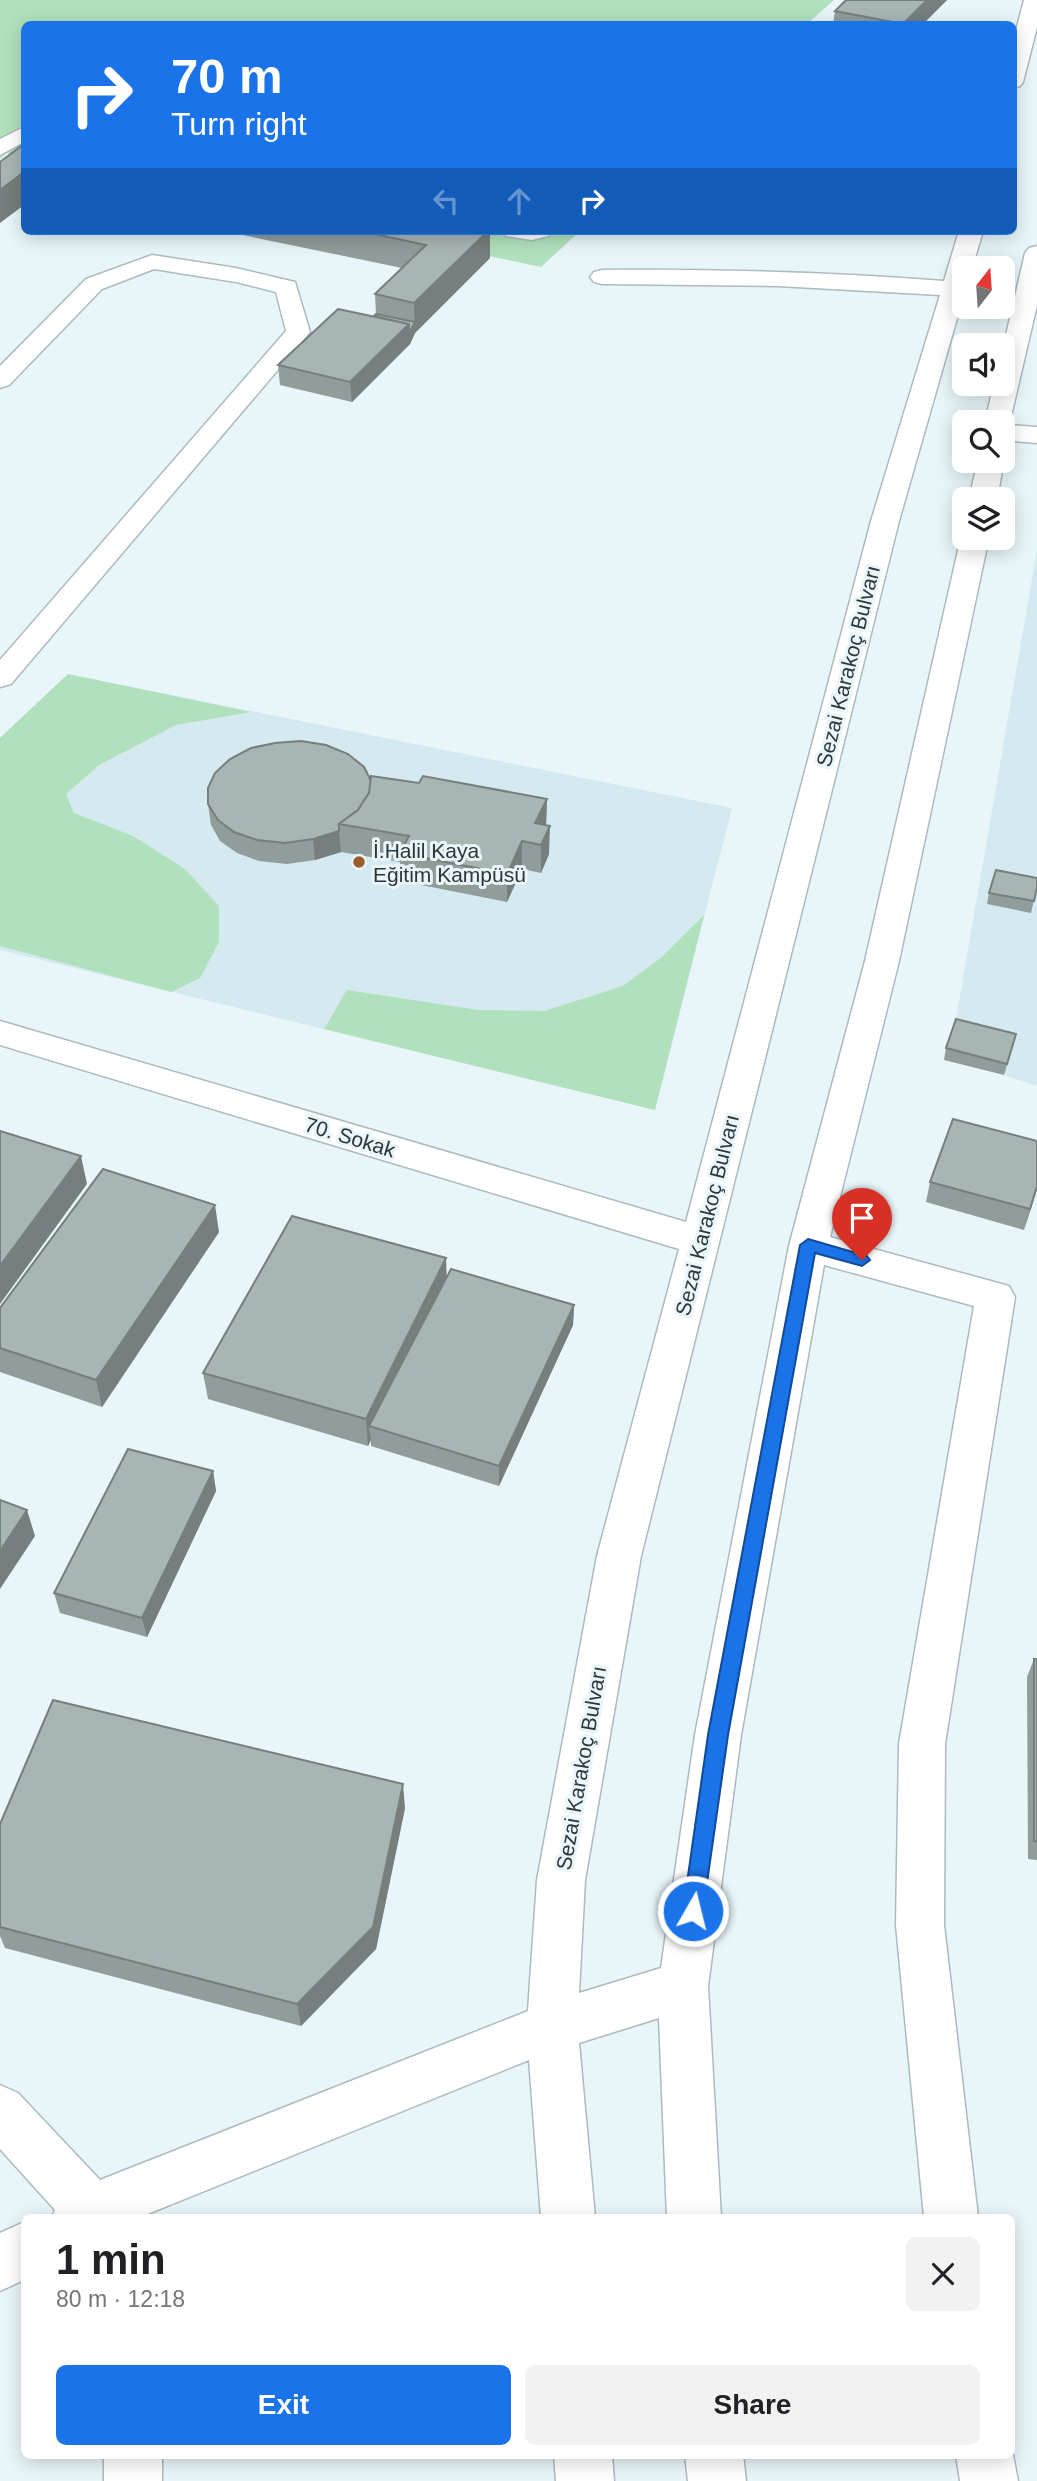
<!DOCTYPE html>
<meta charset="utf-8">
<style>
:root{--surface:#fff;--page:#f2f2f2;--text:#202124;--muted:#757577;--accent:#1a73e8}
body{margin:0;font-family:Helvetica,sans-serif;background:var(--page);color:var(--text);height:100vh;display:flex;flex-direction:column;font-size:26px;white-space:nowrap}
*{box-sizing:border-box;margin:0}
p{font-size:23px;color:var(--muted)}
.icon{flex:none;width:38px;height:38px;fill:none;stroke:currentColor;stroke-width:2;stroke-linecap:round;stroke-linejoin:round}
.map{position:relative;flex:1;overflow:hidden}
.details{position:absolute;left:21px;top:2214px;width:994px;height:245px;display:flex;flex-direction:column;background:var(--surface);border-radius:10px;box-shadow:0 4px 18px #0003}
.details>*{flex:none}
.banner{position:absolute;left:21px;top:21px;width:996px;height:214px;border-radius:10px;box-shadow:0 4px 18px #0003;background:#1a73e8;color:#fff;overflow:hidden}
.needle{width:46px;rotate:17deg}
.controls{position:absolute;left:952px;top:256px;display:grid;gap:14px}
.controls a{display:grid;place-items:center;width:63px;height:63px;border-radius:10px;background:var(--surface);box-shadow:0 4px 18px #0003;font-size:35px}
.pin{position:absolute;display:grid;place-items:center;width:60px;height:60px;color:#fff;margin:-72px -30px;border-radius:50% 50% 50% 0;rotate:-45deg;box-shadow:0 0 7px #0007}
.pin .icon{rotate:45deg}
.me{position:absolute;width:77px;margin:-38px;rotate:8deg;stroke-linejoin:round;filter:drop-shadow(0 0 5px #0008)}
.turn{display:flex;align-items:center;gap:24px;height:147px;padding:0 35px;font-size:32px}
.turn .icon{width:91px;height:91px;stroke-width:2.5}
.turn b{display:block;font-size:49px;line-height:60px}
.lanes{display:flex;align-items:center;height:66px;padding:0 35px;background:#0003;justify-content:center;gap:35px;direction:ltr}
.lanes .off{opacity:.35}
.round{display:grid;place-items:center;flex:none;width:74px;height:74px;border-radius:10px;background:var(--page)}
.overview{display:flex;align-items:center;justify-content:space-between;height:119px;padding:0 35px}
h1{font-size:42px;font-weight:700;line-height:52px}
.cta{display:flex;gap:14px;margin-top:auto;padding:14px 35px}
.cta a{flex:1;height:80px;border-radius:10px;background:var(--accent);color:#fff;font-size:28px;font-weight:700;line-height:80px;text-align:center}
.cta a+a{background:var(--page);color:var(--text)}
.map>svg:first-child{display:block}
.built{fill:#d4e9f0}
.green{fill:#b1e1bc}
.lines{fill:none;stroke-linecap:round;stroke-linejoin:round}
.minor-casing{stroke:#adbabe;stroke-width:3}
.minor{fill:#fff;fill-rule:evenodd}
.wall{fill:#909d9a}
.shaded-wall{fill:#767f7d}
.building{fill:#a8b6b3;stroke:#767f7d;stroke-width:2}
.route{fill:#1a73e8;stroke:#114b97;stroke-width:2}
.poi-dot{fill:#9d5a2a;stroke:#e8f6fa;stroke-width:2.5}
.labels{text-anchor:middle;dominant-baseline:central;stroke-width:6;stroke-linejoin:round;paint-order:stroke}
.street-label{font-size:21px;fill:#303537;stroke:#e8f6fa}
.poi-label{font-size:21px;fill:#303537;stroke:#e8f6fa;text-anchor:start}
</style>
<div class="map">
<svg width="1037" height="2481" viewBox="0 0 1037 2481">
<rect width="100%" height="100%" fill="#e8f6fa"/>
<g class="built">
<polygon points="1037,550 1037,1086 1004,1075 954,1031"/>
<polygon points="68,674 732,808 655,1110 0,950 0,738"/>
</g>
<g class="green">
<polygon points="0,0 834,0 807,24 24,24 24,157 7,153 0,159"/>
<polygon points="371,231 580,231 541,267"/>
<polygon points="68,674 251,712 176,725 99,765 66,794 74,813 133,836 185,869 219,906 219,942 200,978 171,992 0,946 0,738"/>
<polygon points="704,915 655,1110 324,1029 347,990 478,1010 544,1011 623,986 662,957"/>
</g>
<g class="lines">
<g class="minor-casing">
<g id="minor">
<polygon points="1024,0 1037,0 1037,27 1023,82 1020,86 1013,88 1013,42"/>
<polygon points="24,127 24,142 0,155 0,139"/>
<polygon points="502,231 552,231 548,236 532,240 506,236"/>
<path d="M959 231H983L972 268H964V294L899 521 641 1556 585 1880 579 1993 661 1968 695 1735 789 1246 865 961 961 537 964 532V537H989L899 961 830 1237 1009 1286 1015 1297 945 1744 944 1925 978 2217H924L896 1925 899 1744 974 1306 824 1265 741 1735 708 1986 721 2217H667L659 2018 579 2043 595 2217H541L529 2060 140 2217H52L55 2210 0 2149V2085L18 2093 100 2180 528 2011 537 1880 597 1556 679 1249 0 1045V1021L686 1222 871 521 940 295 778 286 602 284 594 282 590 277 594 272 602 270C716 269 830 272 944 281Z"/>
<polygon points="1037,246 1037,305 1009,425 1037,427 1037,443 1003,440 1003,422 985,422 994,383 1003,383 1003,348 1025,253 1029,248"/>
<polygon points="152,255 236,268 295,282 310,332 11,684 0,687 0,660 286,331 276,292 236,282 154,269 102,289 9,385 0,388 0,366 86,279"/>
<polygon points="1003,458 1004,460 997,499 969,499 978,460 1003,460"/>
<polygon points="24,2222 24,2280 0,2291 0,2233"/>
<polygon points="1012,2450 1018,2481 960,2481 956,2455 1012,2455"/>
<rect x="104" y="2455" width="58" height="26"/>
<polygon points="554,2455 612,2455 614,2481 556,2481"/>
<polygon points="685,2455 743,2455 746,2481 688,2481"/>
</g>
</g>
<use href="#minor" class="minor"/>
</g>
<g class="wall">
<polygon points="846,0 947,0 923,24 833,24 835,11"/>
<polygon points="223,231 490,231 490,258 415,333 410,344 352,402 280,385 278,365 374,316 376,314 375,294 402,268"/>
<polygon points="371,781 419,783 547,799 546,825 549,854 541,873 522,869 507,902 401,881 400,862 341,852 315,860 287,864 259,861 237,853 220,841 211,825 208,804"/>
<polygon points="1037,887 1031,913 987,904 989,893"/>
<polygon points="1016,1034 1004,1075 944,1060 946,1048"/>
<polygon points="930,1182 1037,1189 1024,1230 926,1202"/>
<polygon points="219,1232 102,1407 0,1372 0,1308"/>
<polygon points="446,1277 574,1305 573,1325 499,1486 371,1446 371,1440 368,1446 208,1399 203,1373"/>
<polygon points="213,1471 216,1491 147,1637 60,1613 54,1593"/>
<polygon points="1034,1659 1037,1659 1037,1860 1028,1859 1027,1677"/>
<polygon points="405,1808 376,1949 301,2026 5,1948 0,1936 0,1824"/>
</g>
<g class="shaded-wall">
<polygon points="927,0 947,0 923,24 903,24"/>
<polygon points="24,172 24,205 0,223 0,190"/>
<polygon points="488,231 490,231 490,258 415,333 414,303"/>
<polygon points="415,322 415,333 410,344 352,402 350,382 409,324"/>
<polygon points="547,799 546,827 535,823"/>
<polygon points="550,826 549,854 541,873 541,845"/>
<polygon points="339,831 341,852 315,860 313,839"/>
<polygon points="522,841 522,869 507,902 507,874"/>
<polygon points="81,1156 87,1184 0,1304 0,1266"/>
<polygon points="1037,1186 1037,1189 1024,1230 1030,1209"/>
<polygon points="215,1205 219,1232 102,1407 96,1380"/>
<polygon points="446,1258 447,1285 369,1426 371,1440 368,1446 366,1419"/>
<polygon points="574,1305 573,1325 499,1486 499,1466"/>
<polygon points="213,1471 216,1491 147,1637 142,1618"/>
<polygon points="27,1510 35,1536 0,1589 0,1551"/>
<polygon points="403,1784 405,1808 376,1949 301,2026 297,2004"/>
</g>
<g class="building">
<polygon points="846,0 927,0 903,24 835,11"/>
<polygon points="24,144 24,172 0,190 0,162"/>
<polygon points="360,231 488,231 414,303 375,294 426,245"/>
<polygon points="338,309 409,324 350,382 278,365"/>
<polygon points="376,314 415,322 409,333 409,324 374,316"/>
<polygon points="301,741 326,745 348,754 364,767 371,781 369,793 358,810 339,824 339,831 313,839 285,843 257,840 234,832 218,820 208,804 208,788 215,773 230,759 251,748 275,743"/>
<polygon points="371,776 419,783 423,776 547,799 535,823 550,826 541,845 522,841 507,874 400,853 409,836 339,824 358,810 369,793"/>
<polygon points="996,870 1037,878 1037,887 1034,901 989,893"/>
<polygon points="956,1019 1016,1034 1007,1064 946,1048"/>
<polygon points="953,1119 1037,1141 1037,1186 1030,1209 930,1182"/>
<polygon points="0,1131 81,1156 0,1266"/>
<polygon points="103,1169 215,1205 96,1380 0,1348 0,1308"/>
<polygon points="292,1216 446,1258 366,1419 203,1373"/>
<polygon points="451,1269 574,1305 499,1466 369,1426"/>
<polygon points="128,1449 213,1471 142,1618 54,1593"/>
<polygon points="0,1500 27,1510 0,1551"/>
<polygon points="1034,1659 1037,1659 1037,1842 1034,1841"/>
<polygon points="53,1700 403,1784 373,1927 297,2004 0,1927 0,1824"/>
</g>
<polygon class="route" points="808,1239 867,1256 870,1260 862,1266 815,1253 728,1735 703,1911 700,1918 693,1921 686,1918 683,1911 708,1735 800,1245"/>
<circle class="poi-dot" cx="359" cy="862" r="7"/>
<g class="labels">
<g class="street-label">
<text transform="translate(848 666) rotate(-76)">Sezai Karakoç Bulvarı</text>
<text transform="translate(350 1137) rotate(17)">70. Sokak</text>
<text transform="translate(707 1215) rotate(-76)">Sezai Karakoç Bulvarı</text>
<text transform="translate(581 1768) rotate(-80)">Sezai Karakoç Bulvarı</text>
</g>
<g class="poi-label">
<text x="373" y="850">İ.Halil Kaya<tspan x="373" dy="24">Eğitim Kampüsü</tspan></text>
</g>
</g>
</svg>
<div class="controls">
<a><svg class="needle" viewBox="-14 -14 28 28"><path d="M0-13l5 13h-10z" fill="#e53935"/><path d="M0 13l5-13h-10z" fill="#757577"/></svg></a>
<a><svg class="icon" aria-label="sound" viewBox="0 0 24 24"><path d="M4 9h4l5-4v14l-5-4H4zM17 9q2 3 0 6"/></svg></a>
<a><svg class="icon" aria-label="search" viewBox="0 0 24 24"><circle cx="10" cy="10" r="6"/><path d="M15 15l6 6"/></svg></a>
<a><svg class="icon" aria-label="layers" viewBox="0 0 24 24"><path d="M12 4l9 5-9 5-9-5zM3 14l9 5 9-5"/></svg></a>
</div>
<div class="pin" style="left:862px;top:1260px;background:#d93025"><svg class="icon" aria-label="arrive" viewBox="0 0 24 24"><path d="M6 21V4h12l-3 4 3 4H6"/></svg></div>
<svg class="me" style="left:693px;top:1911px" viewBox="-20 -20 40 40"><circle r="17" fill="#1a73e8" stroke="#fff" stroke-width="3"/><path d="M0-11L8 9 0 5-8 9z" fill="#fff"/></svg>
<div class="banner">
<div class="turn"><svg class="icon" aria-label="right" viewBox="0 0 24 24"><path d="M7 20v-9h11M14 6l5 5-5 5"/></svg><div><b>70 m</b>Turn right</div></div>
<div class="lanes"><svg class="icon off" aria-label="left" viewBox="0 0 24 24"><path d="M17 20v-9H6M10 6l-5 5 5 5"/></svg><svg class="icon off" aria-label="ahead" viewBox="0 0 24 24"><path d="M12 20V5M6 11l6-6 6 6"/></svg><svg class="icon" aria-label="right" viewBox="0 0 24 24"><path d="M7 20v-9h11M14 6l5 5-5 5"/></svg></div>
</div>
<section class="details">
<div class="overview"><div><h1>1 min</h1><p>80 m · 12:18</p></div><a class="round"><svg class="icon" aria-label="close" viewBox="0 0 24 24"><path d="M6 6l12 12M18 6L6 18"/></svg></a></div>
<div class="cta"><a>Exit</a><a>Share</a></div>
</section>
</div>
